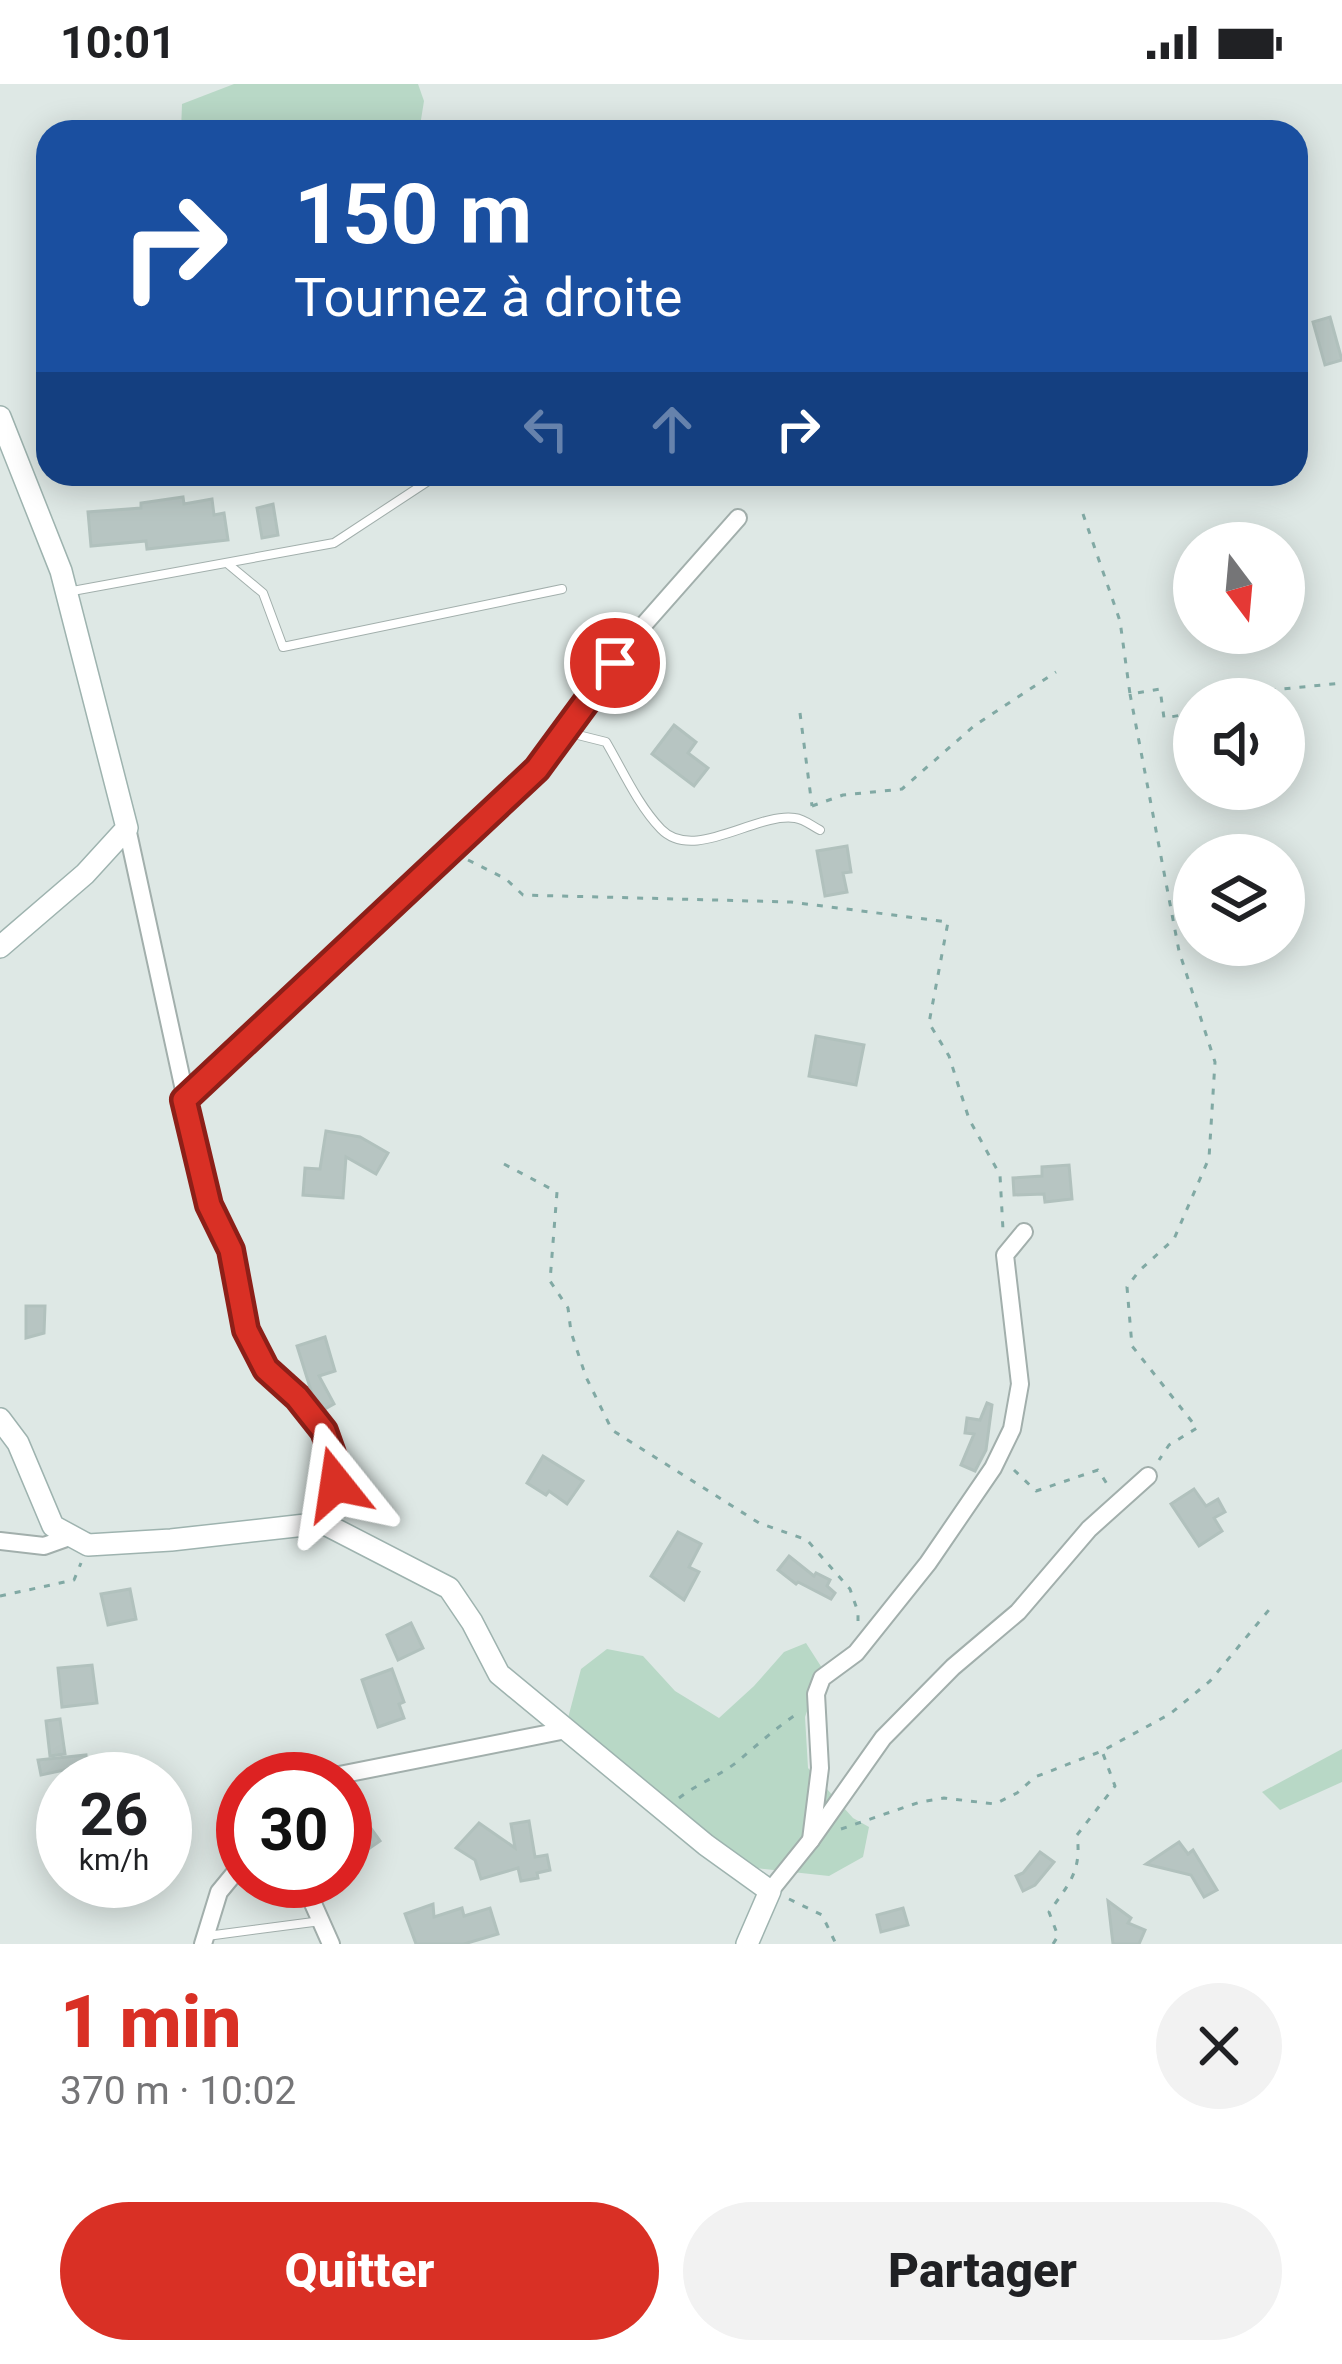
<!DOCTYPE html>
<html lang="fr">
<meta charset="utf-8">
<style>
:root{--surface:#fff;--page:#f2f2f2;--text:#202124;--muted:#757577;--accent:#d93025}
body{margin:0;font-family:Roboto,sans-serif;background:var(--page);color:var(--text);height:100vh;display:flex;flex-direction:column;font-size:45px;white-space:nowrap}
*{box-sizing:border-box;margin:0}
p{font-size:39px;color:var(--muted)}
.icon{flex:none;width:66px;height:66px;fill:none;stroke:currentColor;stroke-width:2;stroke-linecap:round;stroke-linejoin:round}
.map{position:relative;height:1860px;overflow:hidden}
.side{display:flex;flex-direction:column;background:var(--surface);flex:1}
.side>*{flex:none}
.top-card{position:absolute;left:36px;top:36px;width:1272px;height:366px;border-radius:36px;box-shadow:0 6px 30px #0003;background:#1a4fa0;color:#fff;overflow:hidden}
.needle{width:78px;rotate:164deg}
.buttons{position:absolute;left:1173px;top:438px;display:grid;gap:24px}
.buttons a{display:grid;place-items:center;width:132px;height:132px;border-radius:50%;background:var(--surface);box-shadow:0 6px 30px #0003;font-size:60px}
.speed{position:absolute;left:36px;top:1668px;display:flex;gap:24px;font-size:60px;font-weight:700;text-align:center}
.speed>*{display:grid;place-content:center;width:156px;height:156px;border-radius:50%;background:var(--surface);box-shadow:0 6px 30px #0003;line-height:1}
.speed small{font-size:30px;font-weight:400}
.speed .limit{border:18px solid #d22;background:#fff;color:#111}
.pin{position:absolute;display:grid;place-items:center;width:102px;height:102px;color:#fff;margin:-51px;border:6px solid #fff;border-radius:50%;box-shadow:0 3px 12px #0007}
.me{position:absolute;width:132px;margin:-66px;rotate:345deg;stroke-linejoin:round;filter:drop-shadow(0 0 9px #0008)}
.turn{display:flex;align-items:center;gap:42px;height:252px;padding:0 60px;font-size:54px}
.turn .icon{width:156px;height:156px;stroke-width:2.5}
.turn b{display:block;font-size:84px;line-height:102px}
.lanes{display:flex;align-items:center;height:114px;padding:0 60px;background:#0003;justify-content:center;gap:60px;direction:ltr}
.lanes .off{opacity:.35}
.round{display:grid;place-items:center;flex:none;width:126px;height:126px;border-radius:63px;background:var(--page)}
.summary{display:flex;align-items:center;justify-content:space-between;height:204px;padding:0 60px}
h1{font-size:72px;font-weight:800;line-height:90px;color:var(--accent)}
.action{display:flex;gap:24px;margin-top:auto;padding:24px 60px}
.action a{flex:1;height:138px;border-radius:72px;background:var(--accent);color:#fff;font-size:48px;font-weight:800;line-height:138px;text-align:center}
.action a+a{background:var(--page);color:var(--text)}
.status{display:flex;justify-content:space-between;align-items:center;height:84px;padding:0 60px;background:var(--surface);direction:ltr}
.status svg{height:33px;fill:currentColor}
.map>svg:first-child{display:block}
.green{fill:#b8d8c6}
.building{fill:#b7c5c2;stroke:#b1c1bd;stroke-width:3}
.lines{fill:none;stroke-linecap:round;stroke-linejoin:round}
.lane-casing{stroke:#a2afac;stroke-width:10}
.street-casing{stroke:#a2afac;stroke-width:20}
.secondary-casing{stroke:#9eb3af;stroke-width:24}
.path{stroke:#81a9a4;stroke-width:3;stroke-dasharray:6 9;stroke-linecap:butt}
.lane{stroke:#fff;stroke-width:8}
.street{stroke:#fff;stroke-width:16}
.secondary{stroke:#fff;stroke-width:21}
.route-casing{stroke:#8d1f18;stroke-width:30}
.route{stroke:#d93025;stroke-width:21}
</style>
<div class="status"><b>10:01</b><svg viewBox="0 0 49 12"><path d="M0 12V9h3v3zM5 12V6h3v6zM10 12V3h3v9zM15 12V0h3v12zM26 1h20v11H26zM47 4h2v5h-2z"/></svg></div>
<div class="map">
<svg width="1342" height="1860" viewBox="0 0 1342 1860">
<rect width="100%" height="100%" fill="#dee8e5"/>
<g class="green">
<polygon points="234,0 418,0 424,17 419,48 181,48 182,20"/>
<polygon points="806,1559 822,1584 805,1633 808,1684 853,1734 869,1743 863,1773 829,1792 756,1784 690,1737 568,1634 581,1585 607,1565 643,1572 675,1607 719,1634 754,1602 784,1568"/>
<polygon points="1342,1665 1342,1698 1280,1726 1262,1708"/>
</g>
<g class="building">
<polygon points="1330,233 1342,276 1325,281 1313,238"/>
<polygon points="183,413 184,420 212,415 214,431 224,429 228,456 147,465 146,457 91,462 88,428 141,424 141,419"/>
<polygon points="273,420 278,451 262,454 257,424"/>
<polygon points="674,641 696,658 688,669 708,684 694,702 652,670"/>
<polygon points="847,762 851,788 843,789 847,808 825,812 817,767"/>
<polygon points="816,952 864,961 856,1001 809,992"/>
<polygon points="326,1047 360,1053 388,1069 376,1090 346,1073 343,1114 303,1111 305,1084 320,1085"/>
<polygon points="1069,1081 1072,1115 1045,1118 1044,1110 1014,1111 1013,1094 1042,1092 1042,1083"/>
<polygon points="26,1222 45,1222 44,1249 26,1254"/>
<polygon points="325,1253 335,1287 319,1292 334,1320 323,1326 313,1313 297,1262"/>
<polygon points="987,1319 992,1321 986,1366 975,1387 961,1381 974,1350 965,1349 967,1334 980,1336"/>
<polygon points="543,1372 583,1397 567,1420 549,1407 546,1411 527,1399"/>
<polygon points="1194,1405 1206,1422 1218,1415 1225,1428 1214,1434 1222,1447 1199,1462 1171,1420"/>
<polygon points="678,1448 701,1460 689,1483 699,1488 684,1516 651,1492"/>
<polygon points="789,1472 814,1492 816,1489 830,1496 827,1502 835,1509 831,1515 798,1498 796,1500 778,1486"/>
<polygon points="130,1505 136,1535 108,1541 101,1510"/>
<polygon points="411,1539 423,1564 398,1576 387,1551"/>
<polygon points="92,1581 97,1619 62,1623 58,1584"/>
<polygon points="392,1585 404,1618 399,1620 404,1634 378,1643 362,1596"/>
<polygon points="60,1635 65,1670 50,1672 46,1637"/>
<polygon points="86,1671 87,1681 41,1691 38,1676"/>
<polygon points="360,1729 380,1757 354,1775 345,1763 345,1740"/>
<polygon points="529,1737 535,1773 547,1771 550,1786 537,1789 538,1794 521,1797 518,1784 481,1795 475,1776 456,1764 479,1739 515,1764 511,1740"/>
<polygon points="1179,1758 1188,1770 1193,1766 1217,1806 1204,1813 1191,1791 1146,1780"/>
<polygon points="1040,1768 1054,1778 1035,1801 1023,1807 1016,1792 1023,1789"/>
<polygon points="1108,1817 1131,1834 1128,1839 1145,1846 1139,1860 1113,1860"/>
<polygon points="433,1820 434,1833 462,1824 464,1832 490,1824 498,1850 464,1860 416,1860 405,1830"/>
<polygon points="903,1824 908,1841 881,1848 877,1831"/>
</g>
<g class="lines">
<g class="lane-casing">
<g id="lane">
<polyline points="228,480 263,509 283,563 562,505"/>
<polyline points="67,508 334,459 439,390"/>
<path d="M566 648 606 658C623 687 638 721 661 745 694 779 756 728 795 734 804 735 812 742 820 746"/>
<polyline points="207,1852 321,1837"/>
</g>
</g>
<g class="street-casing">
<g id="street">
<polyline points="127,744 209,1121 231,1166 246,1246 266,1285 297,1313 324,1347 334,1375 336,1400 323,1439"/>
<polyline points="184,1016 537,685 640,545 738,434"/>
<polyline points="0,1457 44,1462 72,1452"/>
<polyline points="319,1695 566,1646"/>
<polyline points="811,1756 820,1684 816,1610 822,1594 856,1569 928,1479 993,1384 1012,1345 1020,1300 1005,1171 1024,1148"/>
<polyline points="303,1797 331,1860"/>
<polyline points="770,1807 811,1756 883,1654 953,1583 1018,1528 1089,1445 1148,1392"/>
<polyline points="203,1860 219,1808 243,1779"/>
</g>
</g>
<g class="secondary-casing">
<g id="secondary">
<polyline points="0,333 61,487 127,744 85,790 0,863"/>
<polyline points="0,1335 18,1359 53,1442 88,1461 171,1456 323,1439 449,1504 472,1538 499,1590 706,1761 770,1807 747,1860"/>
</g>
</g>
<g class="path">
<polyline points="1083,430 1120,537 1130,610 1160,605 1164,634 1194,629"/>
<polyline points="1130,610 1179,867 1215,978 1209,1074 1174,1155 1139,1187 1127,1203 1132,1262 1197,1344 1169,1361 1159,1376"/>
<polyline points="1241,615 1263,607 1342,599"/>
<polyline points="800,629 812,722"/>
<polyline points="812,722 843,711 902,705 974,642 1056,588"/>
<polyline points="468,776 506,795 523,811 791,818 948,838 929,939 949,972 969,1035 1000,1091 1003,1146"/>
<polyline points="504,1080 557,1108 550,1197 568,1224 571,1248 586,1293 612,1346 759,1439 807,1456 850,1505 858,1528 858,1537"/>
<polyline points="1014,1386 1036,1407 1098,1386 1109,1403"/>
<polyline points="0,1512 74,1496 81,1479"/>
<path d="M679 1714C697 1700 719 1692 737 1678 757 1661 776 1644 798 1629"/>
<polyline points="841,1745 920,1718 944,1714 995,1720 1017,1709 1035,1693 1102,1667 1170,1630 1210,1597 1273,1521"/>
<polyline points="789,1815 822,1831 836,1860"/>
<path d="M1053 1860 1058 1852 1049 1828C1069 1800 1082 1787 1077 1751L1115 1702 1102 1667"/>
</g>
<use href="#lane" class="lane"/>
<use href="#street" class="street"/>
<use href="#secondary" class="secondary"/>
</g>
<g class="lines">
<g class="route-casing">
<polyline id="route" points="336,1400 334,1375 324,1347 297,1313 266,1285 246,1246 231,1166 209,1121 184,1016 537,685 615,579"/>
</g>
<use href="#route" class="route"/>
</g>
</svg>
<div class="buttons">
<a><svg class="needle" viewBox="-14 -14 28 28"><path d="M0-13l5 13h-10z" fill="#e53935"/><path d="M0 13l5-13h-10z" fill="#757577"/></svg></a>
<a><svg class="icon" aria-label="sound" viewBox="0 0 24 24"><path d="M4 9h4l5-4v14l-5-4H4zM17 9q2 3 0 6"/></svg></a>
<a><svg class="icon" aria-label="layers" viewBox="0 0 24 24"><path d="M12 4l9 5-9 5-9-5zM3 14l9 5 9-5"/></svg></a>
</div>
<div class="speed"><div>26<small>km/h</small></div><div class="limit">30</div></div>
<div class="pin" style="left:615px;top:579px;background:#d93025"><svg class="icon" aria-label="arrive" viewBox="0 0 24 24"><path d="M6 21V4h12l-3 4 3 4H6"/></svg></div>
<svg class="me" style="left:336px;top:1400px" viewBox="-20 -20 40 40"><path d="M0-17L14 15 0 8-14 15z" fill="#d93025" stroke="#fff" stroke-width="4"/></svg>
<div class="top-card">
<div class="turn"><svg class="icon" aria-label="right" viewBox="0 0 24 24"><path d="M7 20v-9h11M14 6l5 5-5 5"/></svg><div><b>150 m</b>Tournez à droite</div></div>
<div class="lanes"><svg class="icon off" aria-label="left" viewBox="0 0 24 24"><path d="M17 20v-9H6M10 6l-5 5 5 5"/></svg><svg class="icon off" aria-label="ahead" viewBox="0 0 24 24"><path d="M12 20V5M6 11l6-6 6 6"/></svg><svg class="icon" aria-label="right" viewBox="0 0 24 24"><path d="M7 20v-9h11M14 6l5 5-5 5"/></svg></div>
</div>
</div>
<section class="side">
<div class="summary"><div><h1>1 min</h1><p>370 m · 10:02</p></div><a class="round"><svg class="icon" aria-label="close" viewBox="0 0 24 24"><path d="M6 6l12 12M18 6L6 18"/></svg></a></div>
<div class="action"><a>Quitter</a><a>Partager</a></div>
</section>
